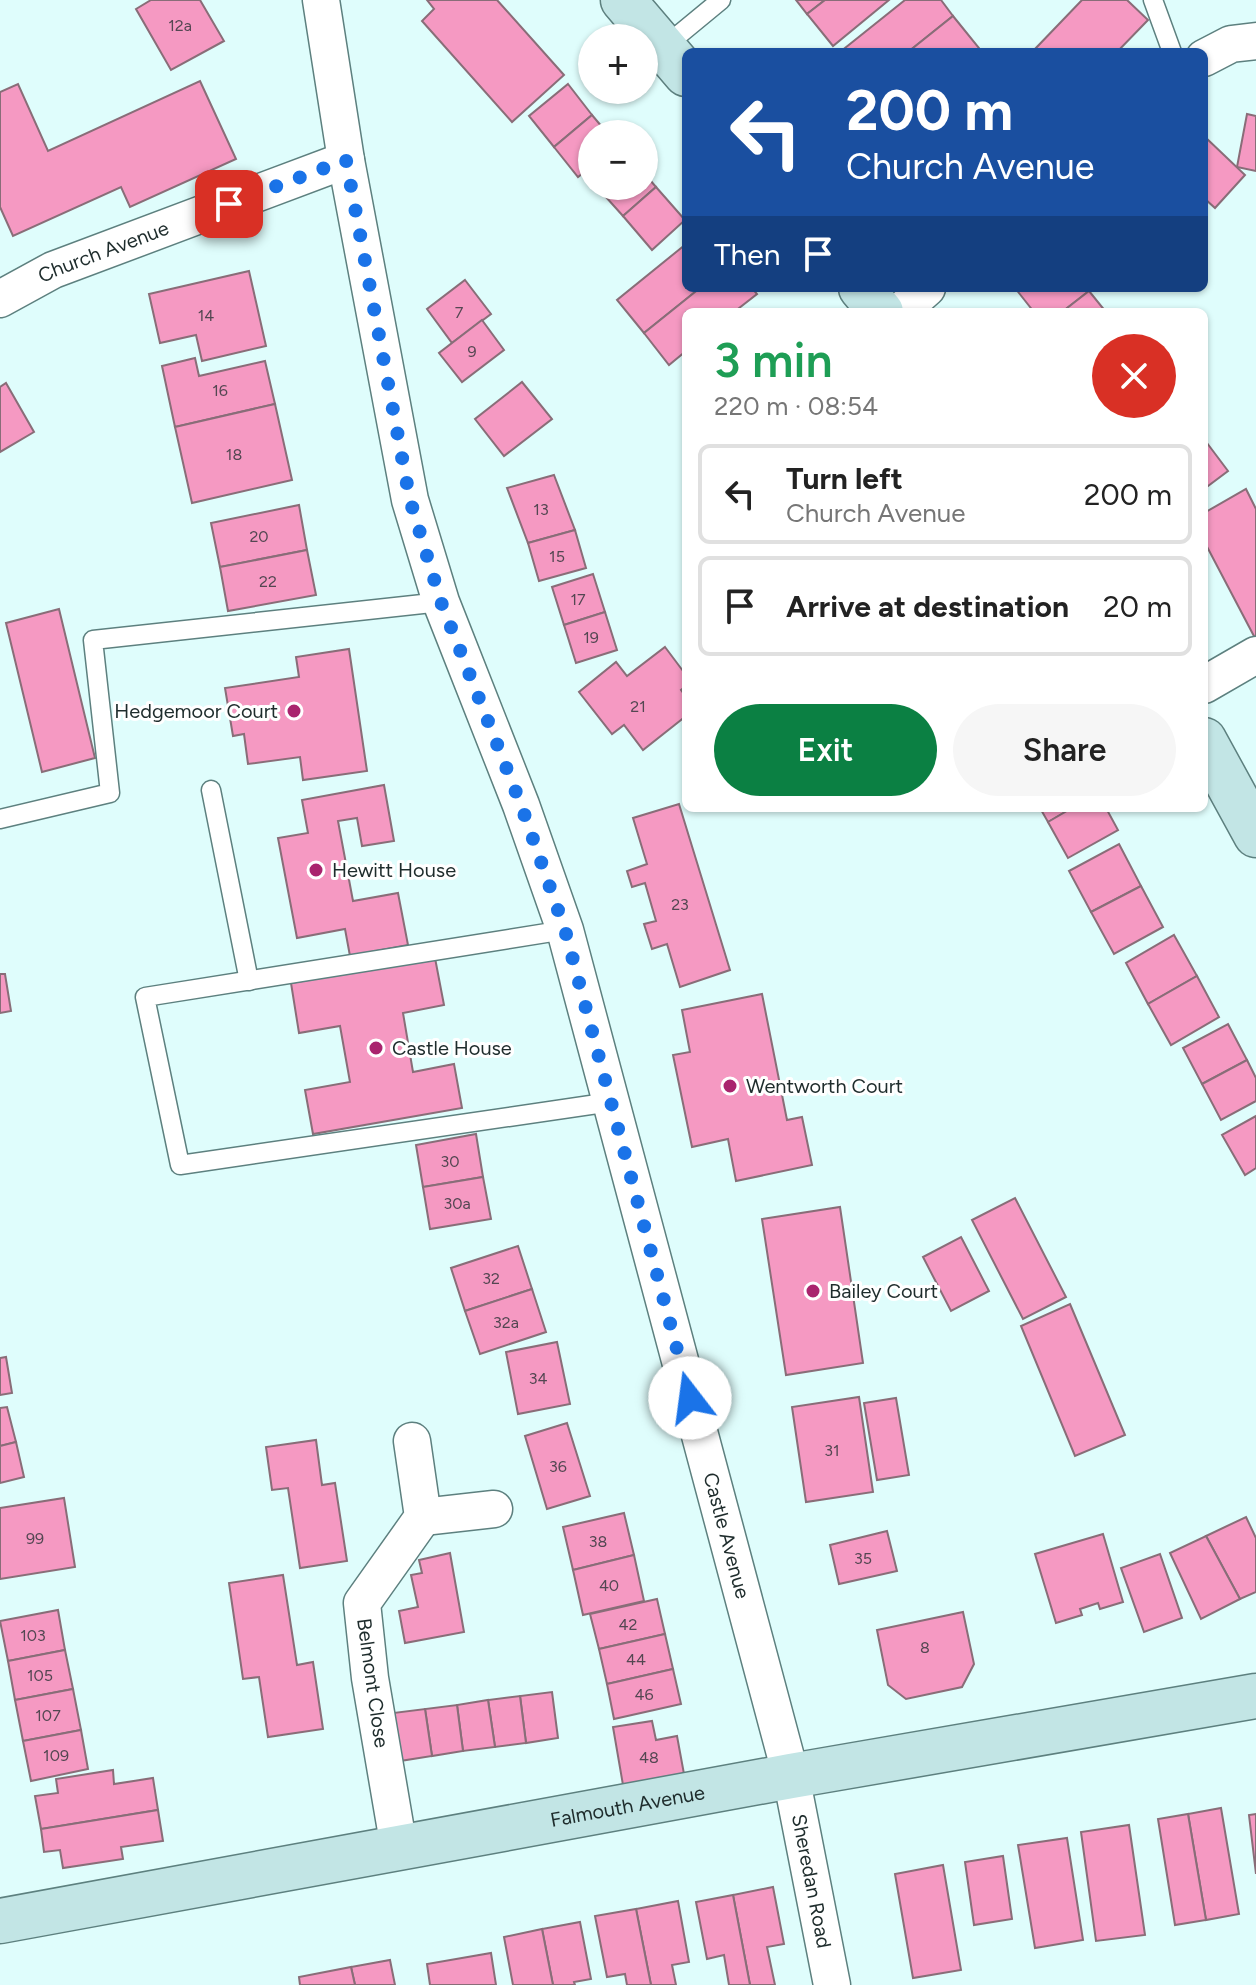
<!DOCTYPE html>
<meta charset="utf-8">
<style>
:root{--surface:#fff;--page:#f6f6f6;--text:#222;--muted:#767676;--line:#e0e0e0;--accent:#0b8043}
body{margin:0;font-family:Figtree,sans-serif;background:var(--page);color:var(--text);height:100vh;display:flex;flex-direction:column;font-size:30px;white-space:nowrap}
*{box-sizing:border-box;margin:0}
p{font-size:26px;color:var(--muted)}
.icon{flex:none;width:44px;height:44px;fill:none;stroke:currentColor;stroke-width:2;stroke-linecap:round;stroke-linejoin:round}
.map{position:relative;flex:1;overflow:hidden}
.side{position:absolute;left:682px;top:308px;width:526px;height:504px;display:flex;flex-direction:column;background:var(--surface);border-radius:12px;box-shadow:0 2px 6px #0004}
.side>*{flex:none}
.top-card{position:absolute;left:682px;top:48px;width:526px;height:244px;border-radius:12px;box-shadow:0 2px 6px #0004;background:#1a4fa0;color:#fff;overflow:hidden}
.tools{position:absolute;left:578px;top:24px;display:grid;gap:16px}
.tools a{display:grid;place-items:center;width:80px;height:80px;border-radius:50%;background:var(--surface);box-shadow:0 2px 6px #0004;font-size:40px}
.pin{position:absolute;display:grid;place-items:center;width:68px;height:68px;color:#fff;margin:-34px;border-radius:16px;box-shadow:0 4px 12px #0006}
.me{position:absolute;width:88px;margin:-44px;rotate:345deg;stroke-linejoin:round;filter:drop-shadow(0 0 6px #0008)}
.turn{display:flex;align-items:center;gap:28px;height:168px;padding:0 32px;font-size:36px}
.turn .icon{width:104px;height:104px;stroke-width:2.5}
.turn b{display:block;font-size:56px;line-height:68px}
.then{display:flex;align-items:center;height:76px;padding:0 32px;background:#0003;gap:16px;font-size:30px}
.round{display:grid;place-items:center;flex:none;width:84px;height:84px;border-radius:42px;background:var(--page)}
.overview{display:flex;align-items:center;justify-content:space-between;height:136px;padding:0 32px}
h1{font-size:48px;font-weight:600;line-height:60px;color:#1e9e55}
.button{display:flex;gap:16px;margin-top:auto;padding:16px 32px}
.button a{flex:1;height:92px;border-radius:48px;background:var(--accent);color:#fff;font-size:32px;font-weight:600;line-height:92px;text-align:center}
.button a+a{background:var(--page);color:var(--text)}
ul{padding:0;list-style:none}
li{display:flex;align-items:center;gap:24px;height:100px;margin:0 16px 12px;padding:0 16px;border:4px solid var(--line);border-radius:12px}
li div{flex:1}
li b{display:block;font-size:30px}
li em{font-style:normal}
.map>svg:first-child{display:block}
.building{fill:#f599c2;stroke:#896d78;stroke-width:2}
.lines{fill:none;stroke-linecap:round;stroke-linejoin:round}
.lane-casing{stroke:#5d807f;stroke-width:21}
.street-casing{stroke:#5d807f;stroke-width:39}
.secondary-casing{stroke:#5d807f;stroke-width:47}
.lane{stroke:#fff;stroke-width:18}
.street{stroke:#fff;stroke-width:36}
.secondary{stroke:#c2e5e5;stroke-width:44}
.route{stroke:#1a73e8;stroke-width:14;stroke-dasharray:0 25.2}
.poi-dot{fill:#a9246e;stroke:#fff;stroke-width:3}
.labels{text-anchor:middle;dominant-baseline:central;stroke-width:6;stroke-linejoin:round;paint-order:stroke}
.number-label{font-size:16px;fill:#544752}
.street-label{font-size:20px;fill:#1e2c2c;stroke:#fff}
.poi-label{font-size:20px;fill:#1e2c2c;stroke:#fff;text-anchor:start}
</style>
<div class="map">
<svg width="1256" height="1985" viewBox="0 0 1256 1985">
<rect width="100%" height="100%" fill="#dffdfc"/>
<g class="building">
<polygon points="151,0 200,0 224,41 171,70 136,9"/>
<polygon points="427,0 497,0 564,75 512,122 422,21 434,9"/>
<polygon points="796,0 825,0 807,14"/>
<polygon points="825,0 889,0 833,46 807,14"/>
<polygon points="905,0 941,0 953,16 908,52 840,52"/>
<polygon points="1082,0 1127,0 1148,20 1117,52 1039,52 1035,49"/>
<polygon points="953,16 979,48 974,52 908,52"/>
<polygon points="200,81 236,159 130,207 121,187 13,236 0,207 0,92 18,84 48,151"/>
<polygon points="568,84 592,115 554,147 529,116"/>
<polygon points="1247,114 1256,116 1256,171 1237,167"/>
<polygon points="592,115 608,134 592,134 592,166 578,177 554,147"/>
<polygon points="1204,136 1245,175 1215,208 1204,198"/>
<polygon points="644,173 656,187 623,216 596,186 644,186"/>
<polygon points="656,187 685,220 652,250 623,216"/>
<polygon points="686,244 686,288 700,288 644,333 617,300"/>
<polygon points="249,271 266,346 202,361 196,335 160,343 149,294"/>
<polygon points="465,280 491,314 452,343 427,309"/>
<polygon points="700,288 752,288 757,294 734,312 686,312 686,351 669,365 644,333"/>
<polygon points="1015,288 1087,288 1089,291 1062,312 1034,312"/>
<polygon points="1089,291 1106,312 1062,312"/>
<polygon points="482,320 504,350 462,382 439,353"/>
<polygon points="195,358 199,376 265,361 275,404 175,427 162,366"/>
<polygon points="522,382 552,419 504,456 475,419"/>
<polygon points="6,383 34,432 0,452 0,387"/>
<polygon points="275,404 292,480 192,503 175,427"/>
<polygon points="1204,439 1228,471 1204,489"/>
<polygon points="554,475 575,530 528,543 507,488"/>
<polygon points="1246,489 1256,509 1256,640 1204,541 1204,513"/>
<polygon points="299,505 307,550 220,567 211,523"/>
<polygon points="575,530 586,568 539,581 528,543"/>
<polygon points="307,550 316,595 228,611 220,567"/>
<polygon points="593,574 605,612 564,625 552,587"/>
<polygon points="59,609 95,758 42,772 6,623"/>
<polygon points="605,612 617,650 576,663 564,625"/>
<polygon points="665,647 686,675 686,686 681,690 686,697 686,716 643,750 624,725 612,734 579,692 616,662 627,676"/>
<polygon points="349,649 367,771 303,780 300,757 248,764 244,734 233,736 225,688 299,677 296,657"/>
<polygon points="384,785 394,841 362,846 357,818 338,821 353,901 398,893 408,945 350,956 345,929 297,938 278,838 308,833 302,800"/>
<polygon points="679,804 730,970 680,987 667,944 652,949 644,924 656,921 645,883 632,887 627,871 647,864 633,818"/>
<polygon points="1040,808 1072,808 1048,822"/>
<polygon points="1072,808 1106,808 1118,830 1068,858 1048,822"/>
<polygon points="1119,844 1141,886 1091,912 1069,871"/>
<polygon points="1141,886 1163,927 1114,954 1091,912"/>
<polygon points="1174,935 1197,976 1148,1004 1126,963"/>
<polygon points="435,958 444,1005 403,1013 413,1072 454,1064 462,1108 313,1134 305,1090 350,1082 340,1026 299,1033 291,983"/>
<polygon points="0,974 5,974 11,1011 0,1013"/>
<polygon points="1197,976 1219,1017 1171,1045 1148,1004"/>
<polygon points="762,994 787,1120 802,1117 812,1165 736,1181 728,1139 692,1147 673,1055 690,1052 682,1010"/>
<polygon points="1228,1024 1247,1060 1202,1084 1183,1048"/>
<polygon points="1247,1060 1256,1078 1256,1101 1221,1120 1202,1084"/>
<polygon points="1256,1116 1256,1168 1245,1175 1222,1135"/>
<polygon points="476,1134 483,1177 423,1187 416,1145"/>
<polygon points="483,1177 491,1219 430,1229 423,1187"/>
<polygon points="1015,1198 1066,1297 1023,1319 972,1220"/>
<polygon points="840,1207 863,1363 786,1375 762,1219"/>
<polygon points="961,1237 989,1291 951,1311 923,1257"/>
<polygon points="518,1246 532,1289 465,1311 451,1268"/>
<polygon points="532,1289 546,1332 480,1354 465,1311"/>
<polygon points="1070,1304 1125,1435 1075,1456 1021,1326"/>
<polygon points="557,1342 570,1404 518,1414 506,1352"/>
<polygon points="6,1357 12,1393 0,1395 0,1358"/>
<polygon points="859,1397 873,1492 806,1502 792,1407"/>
<polygon points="896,1398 909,1475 877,1480 864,1403"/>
<polygon points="7,1407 16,1442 0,1446 0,1408"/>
<polygon points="567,1423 590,1496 547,1509 525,1436"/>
<polygon points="316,1440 322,1485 335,1483 347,1561 300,1568 288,1488 272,1490 266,1447"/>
<polygon points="16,1442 24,1477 0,1483 0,1446"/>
<polygon points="64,1498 75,1567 0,1579 0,1508"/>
<polygon points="624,1513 634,1555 573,1570 563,1527"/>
<polygon points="1246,1517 1256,1538 1256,1592 1240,1599 1206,1536"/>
<polygon points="887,1531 897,1571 839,1584 830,1545"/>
<polygon points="1103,1534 1123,1602 1100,1609 1098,1603 1080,1609 1082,1615 1056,1623 1035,1554"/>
<polygon points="1206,1536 1240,1599 1201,1619 1170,1553"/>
<polygon points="450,1553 464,1632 405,1643 399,1611 418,1607 411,1575 422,1573 419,1560"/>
<polygon points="1160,1554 1182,1618 1144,1632 1121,1568"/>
<polygon points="634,1555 644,1601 583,1615 573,1570"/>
<polygon points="283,1575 297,1665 313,1662 323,1729 268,1737 259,1677 243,1679 229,1583"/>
<polygon points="657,1599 665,1634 599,1649 590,1614"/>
<polygon points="58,1610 65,1650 8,1661 0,1621"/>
<polygon points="963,1612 974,1664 962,1687 906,1699 888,1685 877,1630"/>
<polygon points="665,1634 673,1669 607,1684 599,1649"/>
<polygon points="65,1650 73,1689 15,1700 8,1661"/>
<polygon points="673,1669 681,1704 614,1719 607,1684"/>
<polygon points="73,1689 81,1730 23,1741 15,1700"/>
<polygon points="552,1692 558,1738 526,1743 520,1696"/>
<polygon points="520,1696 526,1743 495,1747 488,1700"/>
<polygon points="488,1700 495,1747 463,1751 457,1705"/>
<polygon points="457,1705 463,1751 432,1756 425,1709"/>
<polygon points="425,1709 432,1756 400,1761 393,1713"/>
<polygon points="652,1721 656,1740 677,1736 684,1774 623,1785 613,1727"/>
<polygon points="81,1730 88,1769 31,1781 23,1741"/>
<polygon points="113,1770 114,1784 153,1778 158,1810 41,1829 35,1796 58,1793 56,1779"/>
<polygon points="1221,1808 1239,1914 1206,1920 1188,1814"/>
<polygon points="158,1810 163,1841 121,1847 123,1859 63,1868 60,1850 44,1852 41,1829"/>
<polygon points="1188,1814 1206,1920 1175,1925 1158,1819"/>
<polygon points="1256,1814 1256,1874 1249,1815"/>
<polygon points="1129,1825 1145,1935 1096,1941 1081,1832"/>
<polygon points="1067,1838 1083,1940 1035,1948 1018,1845"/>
<polygon points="1003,1856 1012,1919 974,1925 965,1862"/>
<polygon points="943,1865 961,1970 913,1978 895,1874"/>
<polygon points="773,1887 784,1944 767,1947 775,1985 750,1985 733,1895"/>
<polygon points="733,1895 750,1985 729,1985 724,1955 707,1959 696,1902"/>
<polygon points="678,1901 689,1962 672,1965 676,1985 651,1985 636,1909"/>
<polygon points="636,1909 651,1985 627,1985 625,1974 607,1977 595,1916"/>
<polygon points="580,1922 591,1979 574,1982 575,1985 553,1985 542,1929"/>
<polygon points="542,1929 553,1985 513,1985 504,1937"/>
<polygon points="491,1953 496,1985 430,1985 427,1964"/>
<polygon points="390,1960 395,1985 355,1985 351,1967"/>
<polygon points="351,1967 355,1985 300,1985 299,1977"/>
</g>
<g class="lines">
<g class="lane-casing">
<g id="lane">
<polyline points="1153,0 1172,52"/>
<polyline points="664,47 721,0"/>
<polyline points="211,790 249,981"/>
<polyline points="0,819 110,793 93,640 441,602"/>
<polyline points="565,930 145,997 180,1165 611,1102"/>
</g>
</g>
<g class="street-casing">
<g id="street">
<path id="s1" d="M321 0 346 160 410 500 441 602 521 805 565 930 791 1776 832 1985"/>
<polyline points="1204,58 1231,44 1256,41"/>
<path id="s2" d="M0 299 53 270 346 160"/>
<polyline points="900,312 927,288"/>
<polyline points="1204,685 1256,655"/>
<polyline points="423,1517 494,1509"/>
<polyline points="399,1848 370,1678 362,1603 423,1517 412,1441"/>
</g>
</g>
<g class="secondary-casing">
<g id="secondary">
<polyline points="623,0 686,74"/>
<polyline points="861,288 881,312"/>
<polyline points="1204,740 1256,835"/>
<path id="s3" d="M0 1921 791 1776 1256 1696"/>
</g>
</g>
<use href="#lane" class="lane"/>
<use href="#street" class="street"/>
<use href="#secondary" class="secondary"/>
</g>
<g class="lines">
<polyline class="route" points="229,204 346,160 410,500 441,602 521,805 565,930 690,1398"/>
</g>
<g class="poi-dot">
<circle cx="294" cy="711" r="8"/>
<circle cx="316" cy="870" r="8"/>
<circle cx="376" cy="1048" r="8"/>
<circle cx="730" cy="1086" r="8"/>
<circle cx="813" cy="1291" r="8"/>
</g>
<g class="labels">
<g class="number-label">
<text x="180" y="25">12a</text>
<text x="459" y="312">7</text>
<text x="206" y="315">14</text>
<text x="472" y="351">9</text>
<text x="220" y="390">16</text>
<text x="234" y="454">18</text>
<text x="541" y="509">13</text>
<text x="259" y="536">20</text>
<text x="557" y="556">15</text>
<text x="268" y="581">22</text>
<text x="578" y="599">17</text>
<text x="591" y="637">19</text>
<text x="638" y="706">21</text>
<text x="680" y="904">23</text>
<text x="450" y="1161">30</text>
<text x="457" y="1203">30a</text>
<text x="491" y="1278">32</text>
<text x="506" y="1322">32a</text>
<text x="538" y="1378">34</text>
<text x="832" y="1450">31</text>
<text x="558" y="1466">36</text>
<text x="35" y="1538">99</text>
<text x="598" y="1541">38</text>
<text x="863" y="1558">35</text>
<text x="609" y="1585">40</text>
<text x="628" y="1624">42</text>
<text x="33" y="1635">103</text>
<text x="925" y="1647">8</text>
<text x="636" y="1659">44</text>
<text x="40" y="1675">105</text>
<text x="644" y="1694">46</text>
<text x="48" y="1715">107</text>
<text x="56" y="1755">109</text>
<text x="649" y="1757">48</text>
</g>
<g class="street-label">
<text stroke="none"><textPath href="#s2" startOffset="114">Church Avenue</textPath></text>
<text stroke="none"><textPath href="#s1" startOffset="1592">Castle Avenue</textPath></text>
<text transform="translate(373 1683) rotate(82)">Belmont Close</text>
<text stroke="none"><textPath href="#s3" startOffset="638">Falmouth Avenue</textPath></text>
<text stroke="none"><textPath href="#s1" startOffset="1948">Sheredan Road</textPath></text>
</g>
<g class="poi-label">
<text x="278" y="711" text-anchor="end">Hedgemoor Court</text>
<text x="332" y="870">Hewitt House</text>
<text x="392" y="1048">Castle House</text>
<text x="746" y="1086">Wentworth Court</text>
<text x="829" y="1291">Bailey Court</text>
</g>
</g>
</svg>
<div class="tools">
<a>+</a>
<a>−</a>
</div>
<div class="pin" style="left:229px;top:204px;background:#d93025"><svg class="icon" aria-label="arrive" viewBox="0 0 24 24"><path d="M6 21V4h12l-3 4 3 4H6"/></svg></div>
<svg class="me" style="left:690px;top:1398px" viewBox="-20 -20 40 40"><circle r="19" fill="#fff"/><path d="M0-13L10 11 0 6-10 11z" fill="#1a73e8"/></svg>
<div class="top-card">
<div class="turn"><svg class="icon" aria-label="left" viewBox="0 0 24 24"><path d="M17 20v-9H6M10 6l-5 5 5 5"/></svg><div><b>200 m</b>Church Avenue</div></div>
<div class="then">Then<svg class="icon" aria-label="arrive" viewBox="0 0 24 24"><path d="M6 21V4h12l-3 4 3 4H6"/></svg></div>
</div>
<section class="side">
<div class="overview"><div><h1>3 min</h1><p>220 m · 08:54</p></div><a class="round" style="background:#d93025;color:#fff"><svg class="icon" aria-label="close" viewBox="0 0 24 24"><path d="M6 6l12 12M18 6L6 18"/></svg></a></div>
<ul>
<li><svg class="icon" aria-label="left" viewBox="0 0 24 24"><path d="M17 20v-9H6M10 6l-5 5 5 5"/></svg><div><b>Turn left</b><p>Church Avenue</p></div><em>200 m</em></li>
<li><svg class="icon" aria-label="arrive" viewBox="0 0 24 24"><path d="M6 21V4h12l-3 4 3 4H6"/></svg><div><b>Arrive at destination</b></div><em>20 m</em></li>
</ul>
<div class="button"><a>Exit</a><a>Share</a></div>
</section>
</div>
